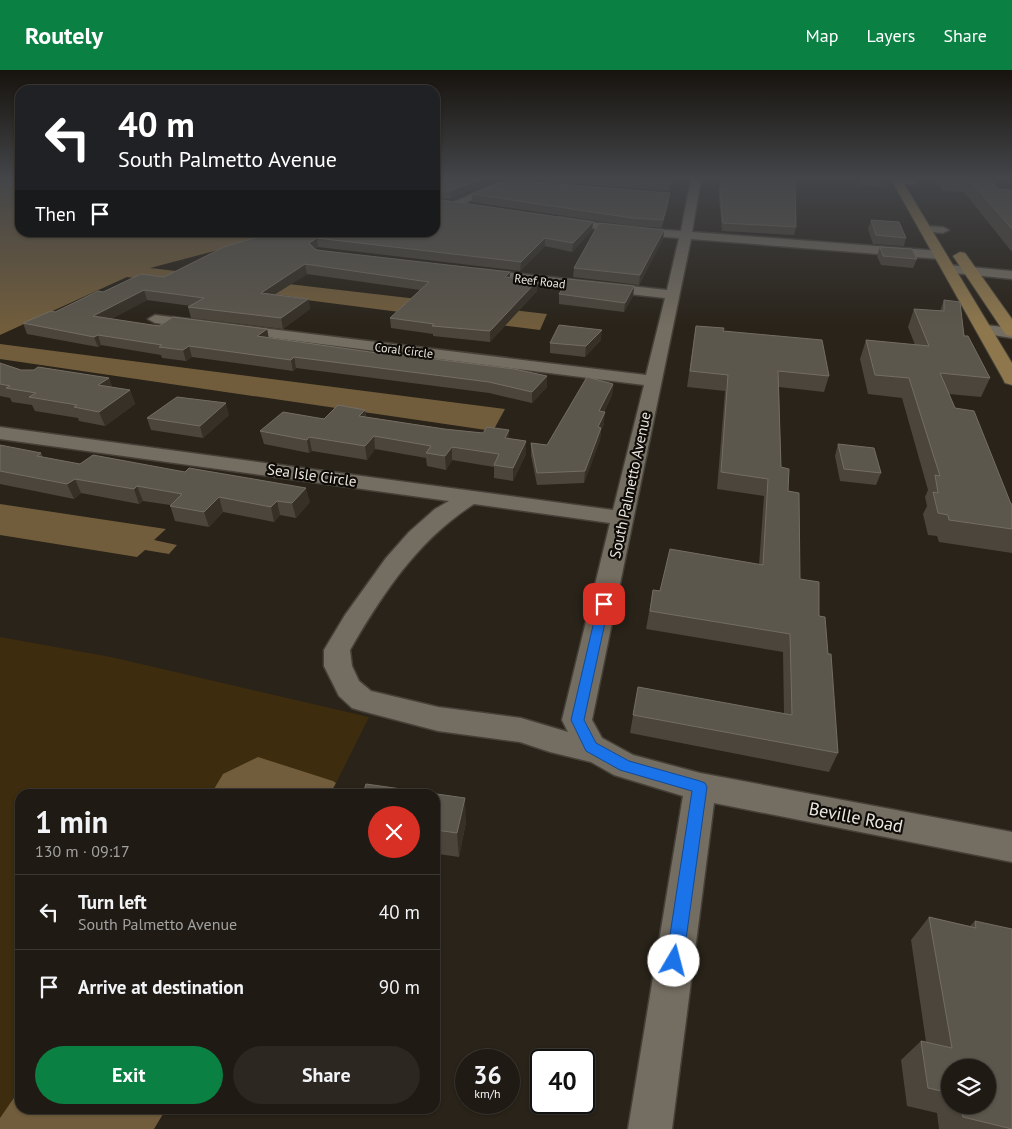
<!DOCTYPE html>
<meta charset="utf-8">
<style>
:root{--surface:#1f1a13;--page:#2c2721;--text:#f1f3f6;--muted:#a1a1a0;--line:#3c3833;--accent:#0b8043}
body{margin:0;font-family:"PT Sans",sans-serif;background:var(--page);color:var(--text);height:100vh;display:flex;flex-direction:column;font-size:19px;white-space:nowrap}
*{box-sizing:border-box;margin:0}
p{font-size:16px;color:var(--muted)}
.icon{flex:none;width:28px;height:28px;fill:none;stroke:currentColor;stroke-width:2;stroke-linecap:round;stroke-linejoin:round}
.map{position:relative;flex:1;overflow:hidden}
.panel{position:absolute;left:15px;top:719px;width:425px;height:325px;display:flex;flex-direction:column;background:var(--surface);border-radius:15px;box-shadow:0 1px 4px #0004,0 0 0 1px var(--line)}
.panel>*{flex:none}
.hud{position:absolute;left:15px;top:15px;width:425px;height:152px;border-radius:15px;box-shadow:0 1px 4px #0004,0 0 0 1px var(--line);background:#202124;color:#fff;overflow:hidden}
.controls{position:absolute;left:941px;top:989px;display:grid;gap:10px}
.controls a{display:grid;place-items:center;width:55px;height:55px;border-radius:50%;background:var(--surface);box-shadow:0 1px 4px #0004,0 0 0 1px var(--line);font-size:25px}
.speed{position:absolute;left:455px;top:979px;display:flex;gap:10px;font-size:25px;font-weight:700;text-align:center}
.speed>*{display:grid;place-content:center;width:65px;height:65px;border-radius:50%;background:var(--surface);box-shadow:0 1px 4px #0004,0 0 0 1px var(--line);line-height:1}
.speed small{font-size:12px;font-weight:400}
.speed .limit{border:2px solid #111;border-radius:8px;background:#fff;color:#111}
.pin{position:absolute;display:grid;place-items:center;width:42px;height:42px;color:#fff;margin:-21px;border-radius:10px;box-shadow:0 2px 8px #0006}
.me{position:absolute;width:55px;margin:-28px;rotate:8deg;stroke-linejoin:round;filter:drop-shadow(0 0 4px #0008)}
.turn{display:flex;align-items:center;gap:18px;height:105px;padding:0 20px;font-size:22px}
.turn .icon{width:65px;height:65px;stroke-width:2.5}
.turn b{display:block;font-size:35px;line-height:42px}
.then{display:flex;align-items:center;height:48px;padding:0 20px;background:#0003;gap:10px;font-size:19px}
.round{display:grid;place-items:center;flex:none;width:52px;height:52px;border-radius:26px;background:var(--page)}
.headline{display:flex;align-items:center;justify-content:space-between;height:85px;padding:0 20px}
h1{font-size:30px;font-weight:700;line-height:38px}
.cta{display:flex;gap:10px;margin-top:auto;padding:10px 20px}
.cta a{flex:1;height:58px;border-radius:30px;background:var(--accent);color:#fff;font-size:20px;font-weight:700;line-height:58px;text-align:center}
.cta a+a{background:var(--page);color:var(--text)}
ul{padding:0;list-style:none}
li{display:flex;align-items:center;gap:15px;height:75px;padding:0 20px;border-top:1px solid var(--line)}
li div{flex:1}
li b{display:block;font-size:19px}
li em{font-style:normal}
header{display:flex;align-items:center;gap:30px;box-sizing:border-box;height:70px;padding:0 25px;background:var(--accent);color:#fff}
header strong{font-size:24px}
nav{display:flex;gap:28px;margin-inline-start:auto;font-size:18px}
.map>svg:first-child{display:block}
.green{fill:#3d2c0d}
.water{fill:#715d3c}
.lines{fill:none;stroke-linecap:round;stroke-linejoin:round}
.minor-casing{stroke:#454139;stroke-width:3}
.major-casing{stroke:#454139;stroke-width:2}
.minor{fill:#746d61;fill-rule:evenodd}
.major{fill:#8e774d;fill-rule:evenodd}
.wall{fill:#4b453b;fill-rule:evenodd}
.shaded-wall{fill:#363026}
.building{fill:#5c574c;stroke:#736d64}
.route{fill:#1a73e8;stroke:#114b97}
.labels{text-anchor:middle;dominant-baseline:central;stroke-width:4.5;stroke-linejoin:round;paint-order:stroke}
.far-street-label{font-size:12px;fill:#ebe7e1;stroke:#0f0c08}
.street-label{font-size:15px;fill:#ebe7e1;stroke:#0f0c08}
.near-street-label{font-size:18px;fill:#ebe7e1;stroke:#0f0c08}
</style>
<header>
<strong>Routely</strong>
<nav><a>Map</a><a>Layers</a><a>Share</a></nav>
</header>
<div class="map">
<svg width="1012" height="1059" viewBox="0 0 1012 1059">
<rect width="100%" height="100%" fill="#292319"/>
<polygon class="green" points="0,567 111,587 369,647 336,713 333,711 223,704 211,724 20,724 20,1019 0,1048"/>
<g class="water">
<polygon points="0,109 20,109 20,162 283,163 150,198 547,244 540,260 127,207 0,265"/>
<polygon points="0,274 505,339 493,361 0,289"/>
<polygon points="0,434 166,459 154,470 177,475 169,484 145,480 137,487 0,465"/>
<polygon points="258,687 333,711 336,713 330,724 211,724 223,704"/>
<polygon points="20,1019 20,1039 166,1039 154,1059 0,1059 0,1048"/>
</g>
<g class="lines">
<g class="minor-casing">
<g id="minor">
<path d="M691 109H701L692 162 940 181 946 185 940 189 691 169 592 650 602 668 633 685 700 703 1012 762V792L714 733 672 1059H628L683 726 614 705 591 692 550 682 520 672 438 661 362 641 352 638 339 626 324 596V580L345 545 386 488 409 462 435 439 449 431 0 369V357L613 440 644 315 155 253 148 249 155 245 646 305 665 228 477 207 470 203 477 199 667 220 679 168 631 164 559 153 553 150 559 147 631 158 681 161ZM474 434 610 453 562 650 568 662 521 648 438 637 371 621 359 611 352 596 350 580C383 523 418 470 474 434Z"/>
<path d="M893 109H918L919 111C913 116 896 115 893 109Z"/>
<polygon points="499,112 508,114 456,137 448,137 447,135"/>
<polygon points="924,156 943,157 949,160 943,163 920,161 920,157"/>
<polygon points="949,195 1012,201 1012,209 944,202 943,199 944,196"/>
<polygon points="985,255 1012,258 1012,268 980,263 977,260 980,257"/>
</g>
</g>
<g class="major-casing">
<g id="major">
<polygon points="891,109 901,109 1012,293 1012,315 1005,313 1003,309"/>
<polygon points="960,182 965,183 1012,249 1012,266 1006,265 953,186"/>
</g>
</g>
<use href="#minor" class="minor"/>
<use href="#major" class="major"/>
</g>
<g class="wall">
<polygon points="522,109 673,109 669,121"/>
<polygon points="720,109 795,109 796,157 794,165 722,161 719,127"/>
<polygon points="860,109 883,109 881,116 861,115"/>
<polygon points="936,109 990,109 998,119 1012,120 1012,182 964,122 943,121"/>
<polygon points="497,110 451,129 435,128 435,111"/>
<polygon points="472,124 669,131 662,158 631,156 472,132"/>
<polygon points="871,150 906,168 904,176 873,174 868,159"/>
<polygon points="593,152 592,160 572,182 545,176 520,201 318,177 315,179 537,211 537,221 490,272 433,266 433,264 391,258 390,248 420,220 307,204 275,224 308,229 310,239 283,259 191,248 188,237 191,236 147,230 111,249 159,256 267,259 268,267 547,317 532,333 489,323 296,298 293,301 192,287 186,291 162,288 161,285 101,275 98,277 27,264 23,253 55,242 103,222 164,207 275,162"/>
<polygon points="664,160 663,169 639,215 573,207 574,198"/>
<polygon points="880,177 917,189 913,198 881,195 877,186"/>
<polygon points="634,216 633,226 624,242 559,234 559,224"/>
<polygon points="944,230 990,308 981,327 949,324 955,338 1011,434 1012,434 1012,483 939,472 937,466 928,465 923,444 927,436 925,427 928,420 902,328 868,324 860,289 866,270 915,275 908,257 914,239 940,241"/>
<polygon points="696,256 723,261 829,306 824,322 779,317 781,397 788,421 800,509 819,546 838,683 829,702 630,663 638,617 784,644 783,582 646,559 653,520 660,521 759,495 764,426 717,419 725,321 687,317"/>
<polygon points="601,270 585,287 550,283 550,273"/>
<polygon points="0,293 21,300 109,308 112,317 130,320 135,334 105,356 79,351 78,348 35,341 32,335 12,332 10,328 0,326"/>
<polygon points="613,314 612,325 604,342 604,354 601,360 600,370 584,413 537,415 531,385 531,373 547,375"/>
<polygon points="365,340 366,347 526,371 526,384 513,411 494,408 494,397 452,390 446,400 427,396 426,388 375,379 367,390 312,381 309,383 264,374 260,361"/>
<polygon points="229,345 203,368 151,360 147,348"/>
<polygon points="838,374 881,403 876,415 840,411 835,386"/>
<polygon points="0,375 41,383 43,387 80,394 310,432 296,448 280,445 274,452 223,442 209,457 175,451 170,435 143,431 139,434 81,423 74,429 0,414"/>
<polygon points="435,724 466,752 459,787 438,784 435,798"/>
<path d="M929 847 970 856 975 851 1012 1059H939L937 1043 907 1036 901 990 921 971 926 972 911 870ZM950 998 988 1035H950Z"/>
</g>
<g class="shaded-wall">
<polygon points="481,109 505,109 497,110 451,129 450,121"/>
<polygon points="671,109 673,109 669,121 670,114"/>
<polygon points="670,123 669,131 662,158 663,150"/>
<polygon points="593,152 592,160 572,182 573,173"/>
<polygon points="664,160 663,169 639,215 640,205"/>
<polygon points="317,168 318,177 310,182 309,173"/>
<polygon points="545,168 545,176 520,201 521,192"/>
<polygon points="305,194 307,204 263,232 261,223"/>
<polygon points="510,202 510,212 505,207"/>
<polygon points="537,211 537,221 490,272 490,261"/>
<polygon points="634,216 633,226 624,242 625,233"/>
<polygon points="144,220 147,230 97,257 93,246"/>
<polygon points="308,229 310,239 283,259 281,248"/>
<polygon points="267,259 269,269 257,266"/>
<polygon points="602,260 601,270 585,287 586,276"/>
<polygon points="98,265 101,275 98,277 94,267"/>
<polygon points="189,276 192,287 186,291 183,280"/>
<polygon points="294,287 296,298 293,301 291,290"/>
<polygon points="547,306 547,317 532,333 532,322"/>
<polygon points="109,308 114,321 98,315"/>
<polygon points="613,314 612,325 598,353 599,341"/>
<polygon points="130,320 135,334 105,356 99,342"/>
<polygon points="226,333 229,345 203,368 200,356"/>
<polygon points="365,340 366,353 359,346"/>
<polygon points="605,342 604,354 601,360 600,370 584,413 585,401 598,357"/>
<polygon points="509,360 509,373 505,368"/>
<polygon points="374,366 375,379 367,390 365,376"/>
<polygon points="309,367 312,381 309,383 307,370"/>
<polygon points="526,371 526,384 513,411 513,398"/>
<polygon points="452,377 452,390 446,400 445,386"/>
<polygon points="75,409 81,423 74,429 67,414"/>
<polygon points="137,416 143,431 139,434 134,419"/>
<polygon points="306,418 310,432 296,448 292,433"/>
<polygon points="219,427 223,442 209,457 204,442"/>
<polygon points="277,431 280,445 274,452 271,437"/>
<polygon points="465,728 466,752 459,787 457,763"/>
<polygon points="436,760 438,784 435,798 435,762"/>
</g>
<g class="building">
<polygon points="442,109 481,109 450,121 435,120 435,111 436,111"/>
<polygon points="613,109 671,109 670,114"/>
<polygon points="721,109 795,109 796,157 723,153 720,120"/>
<polygon points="969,109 990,109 998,119 1012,120 1012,159"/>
<polygon points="511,110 670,123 663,150 632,148 472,124"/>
<polygon points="435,129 593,152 573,173 545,168 521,192 317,168 309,173 316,180 510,202 505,207 537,211 490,261 432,256 434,254 390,248 429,212 305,194 261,223 308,229 281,248 188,237 204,228 144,220 93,246 159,256 173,247 267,259 257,266 384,284 386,283 514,299 547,306 532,322 489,312 294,287 291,290 189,276 183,280 159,277 162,275 98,265 94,267 23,253 51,241 55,242 98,221 103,222 141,204 164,207 224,177 275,162 435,162"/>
<polygon points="871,150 899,152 906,168 876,165"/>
<polygon points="599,153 664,160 640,205 574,198"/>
<polygon points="880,177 912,179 917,189 883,186"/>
<polygon points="568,209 634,216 625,233 559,224"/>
<polygon points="944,230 960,232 964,266 968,266 990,308 940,303 955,338 974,341 1011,434 1012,434 1012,459 949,450 948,445 938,443 933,422 938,423 935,405 940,406 909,308 875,305 866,270 929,276 914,239 944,241"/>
<polygon points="559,255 602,260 586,276 550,273"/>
<polygon points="696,256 724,258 723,261 822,270 829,306 778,301 781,397 789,399 788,421 799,423 800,509 819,512 819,546 825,547 828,584 831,584 838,683 633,645 638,617 792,645 790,564 650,541 653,520 660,521 670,479 763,495 768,409 721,402 728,305 690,301"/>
<polygon points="0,293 21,300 34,300 38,297 109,308 98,315 130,320 99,342 74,337 77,335 29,327 36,323 6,318 10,316 0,314"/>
<polygon points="587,307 613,314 599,341 605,342 598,357 601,358 585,401 537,403 531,373 547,375"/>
<polygon points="177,327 226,333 200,356 147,348"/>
<polygon points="338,335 365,340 359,346 444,359 483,363 487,357 509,360 505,368 526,371 513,398 494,395 499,384 452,377 445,386 426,383 431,376 374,366 365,376 309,367 307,370 260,361 283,342 324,349"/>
<polygon points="838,374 874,378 881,403 844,399"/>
<polygon points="0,375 41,383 37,386 80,394 93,385 185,402 189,398 306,418 292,433 277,431 271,437 219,427 204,442 170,436 182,424 137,416 134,419 75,409 67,414 0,401"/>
<polygon points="366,714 465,728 457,763 436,760 435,762 435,724 363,724"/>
<polygon points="929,847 976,858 975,851 1012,859 1012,1059 963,1047 961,1035 988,1035 988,998 950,998 950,1023 928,1018 921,971 952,978"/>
</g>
<linearGradient id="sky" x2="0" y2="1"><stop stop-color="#17130e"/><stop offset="0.42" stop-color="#434549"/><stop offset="1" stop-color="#434549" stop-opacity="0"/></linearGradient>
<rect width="1012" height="257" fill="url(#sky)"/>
<polygon class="route" points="604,530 609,534 584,650 596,673 629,691 700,711 705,713 707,717 683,891 681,897 674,900 668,897 666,891 692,721 620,700 586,681 571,650 598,534"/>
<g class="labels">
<g class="far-street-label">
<text transform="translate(540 211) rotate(7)">Reef Road</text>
<text transform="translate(404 280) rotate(7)">Coral Circle</text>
</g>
<g class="street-label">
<text transform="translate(312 405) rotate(8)">Sea Isle Circle</text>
<text transform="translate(630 415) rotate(-78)">South Palmetto Avenue</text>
</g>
<g class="near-street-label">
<text transform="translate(856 747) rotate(11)">Beville Road</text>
</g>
</g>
</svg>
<div class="controls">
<a><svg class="icon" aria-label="layers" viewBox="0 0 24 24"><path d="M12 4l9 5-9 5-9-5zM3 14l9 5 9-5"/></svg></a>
</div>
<div class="speed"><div>36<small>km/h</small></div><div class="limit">40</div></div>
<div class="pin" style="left:604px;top:534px;background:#d93025"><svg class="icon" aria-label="arrive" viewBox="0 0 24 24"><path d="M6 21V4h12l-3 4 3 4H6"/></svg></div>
<svg class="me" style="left:674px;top:891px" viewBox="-20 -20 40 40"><circle r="19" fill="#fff"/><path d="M0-13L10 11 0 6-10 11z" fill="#1a73e8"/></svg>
<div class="hud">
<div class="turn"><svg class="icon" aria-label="left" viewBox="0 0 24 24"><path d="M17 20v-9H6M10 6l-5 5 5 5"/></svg><div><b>40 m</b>South Palmetto Avenue</div></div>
<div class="then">Then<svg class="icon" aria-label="arrive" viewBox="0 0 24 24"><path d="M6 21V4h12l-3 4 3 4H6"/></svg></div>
</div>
<section class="panel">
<div class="headline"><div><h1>1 min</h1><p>130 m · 09:17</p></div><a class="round" style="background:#d93025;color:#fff"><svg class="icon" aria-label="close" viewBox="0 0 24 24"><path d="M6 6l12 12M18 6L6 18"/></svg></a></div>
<ul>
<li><svg class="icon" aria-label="left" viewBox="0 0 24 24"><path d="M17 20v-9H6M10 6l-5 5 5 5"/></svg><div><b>Turn left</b><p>South Palmetto Avenue</p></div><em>40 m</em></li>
<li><svg class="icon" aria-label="arrive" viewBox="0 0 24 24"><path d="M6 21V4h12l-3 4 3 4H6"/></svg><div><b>Arrive at destination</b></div><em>90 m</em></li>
</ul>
<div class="cta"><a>Exit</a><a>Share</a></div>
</section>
</div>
